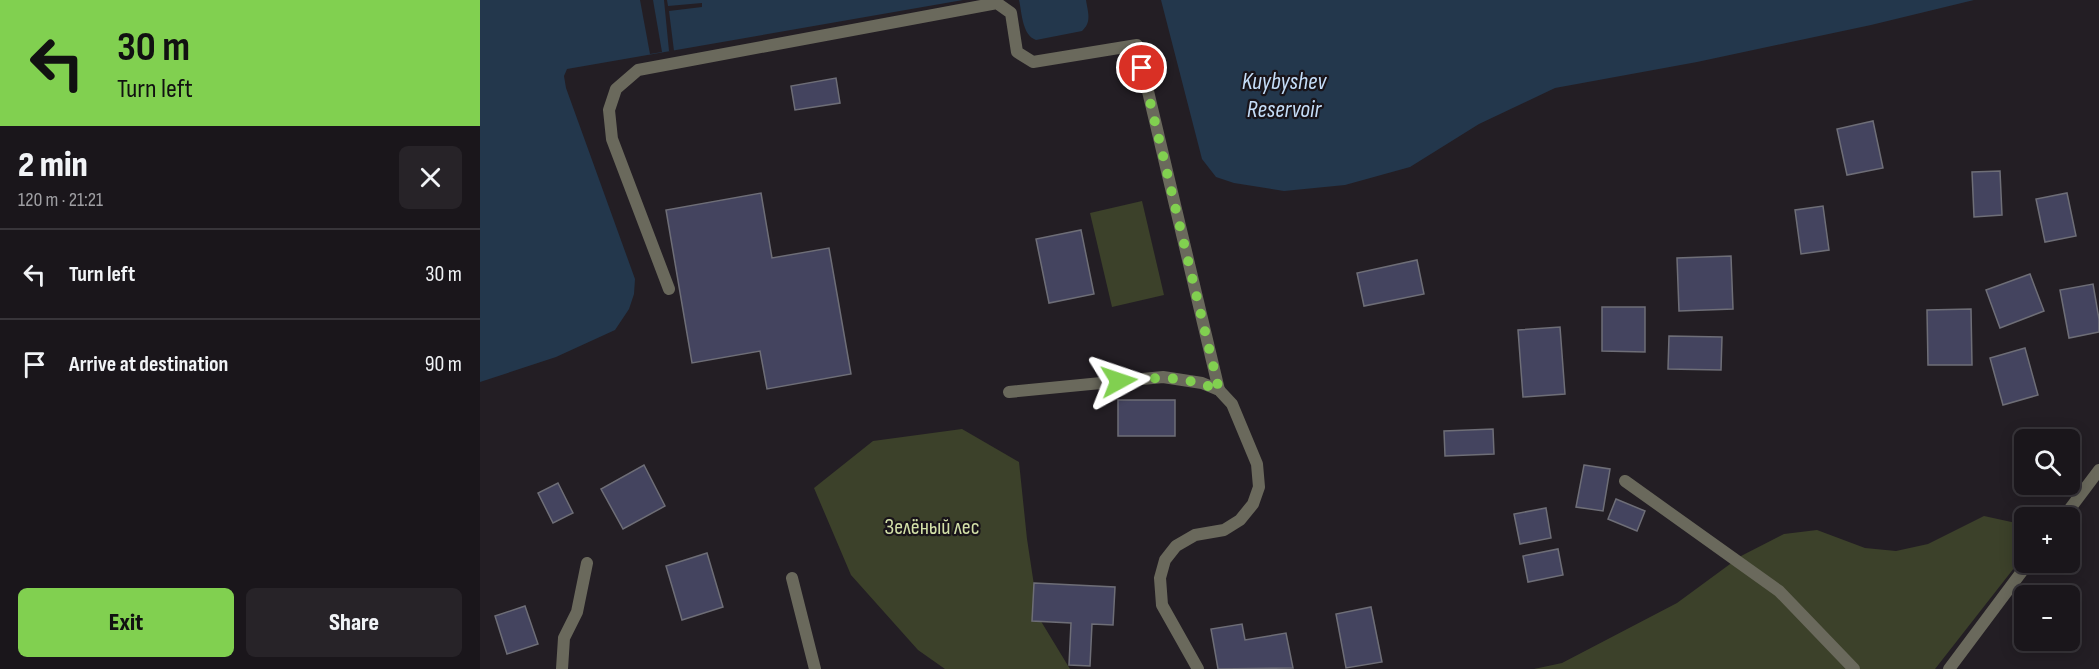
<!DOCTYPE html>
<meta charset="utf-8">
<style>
:root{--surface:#1a161b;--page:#272328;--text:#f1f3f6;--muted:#9f9fa3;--line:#38353a;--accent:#81d050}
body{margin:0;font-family:"Sofia Sans Condensed",sans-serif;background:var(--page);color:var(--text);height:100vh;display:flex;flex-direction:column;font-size:22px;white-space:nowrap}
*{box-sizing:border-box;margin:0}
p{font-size:20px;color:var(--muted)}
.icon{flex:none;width:33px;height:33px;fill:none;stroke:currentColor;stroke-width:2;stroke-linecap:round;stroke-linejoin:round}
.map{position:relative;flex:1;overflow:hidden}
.side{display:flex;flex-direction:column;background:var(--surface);width:480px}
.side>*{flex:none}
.hud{background:#81d050;color:#111;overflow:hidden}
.controls{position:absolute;left:1534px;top:429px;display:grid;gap:12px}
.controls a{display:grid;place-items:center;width:66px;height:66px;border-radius:9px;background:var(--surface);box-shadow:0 3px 15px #0003,0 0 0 2px var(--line);font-size:30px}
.pin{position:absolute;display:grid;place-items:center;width:51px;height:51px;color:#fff;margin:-26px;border:3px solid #fff;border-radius:50%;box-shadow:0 2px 6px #0007}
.me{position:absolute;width:66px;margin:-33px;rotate:85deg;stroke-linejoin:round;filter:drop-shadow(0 0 4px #0008)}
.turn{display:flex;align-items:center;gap:21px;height:126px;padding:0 18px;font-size:27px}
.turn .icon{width:78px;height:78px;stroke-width:2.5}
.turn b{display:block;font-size:42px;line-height:51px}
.round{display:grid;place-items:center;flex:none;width:63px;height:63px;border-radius:9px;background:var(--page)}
.summary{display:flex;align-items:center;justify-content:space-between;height:102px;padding:0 18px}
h1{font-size:36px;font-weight:800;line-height:45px}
.primary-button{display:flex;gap:12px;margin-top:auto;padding:12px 18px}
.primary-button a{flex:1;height:69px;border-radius:9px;background:var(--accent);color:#111;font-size:24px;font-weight:800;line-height:69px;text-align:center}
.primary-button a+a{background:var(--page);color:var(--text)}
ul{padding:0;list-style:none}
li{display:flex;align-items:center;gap:18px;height:90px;padding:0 18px;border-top:2px solid var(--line)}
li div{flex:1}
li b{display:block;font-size:22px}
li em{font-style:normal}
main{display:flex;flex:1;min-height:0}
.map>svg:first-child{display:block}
.green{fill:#3c412a}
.water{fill:#23374c}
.pier{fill:#231e24}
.building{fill:#44445f;stroke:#6e6e77;stroke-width:1.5}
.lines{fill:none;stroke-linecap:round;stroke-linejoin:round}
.lane{stroke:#6a695c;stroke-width:12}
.route{stroke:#81d050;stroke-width:10;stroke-dasharray:0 18}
.labels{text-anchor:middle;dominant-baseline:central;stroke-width:4.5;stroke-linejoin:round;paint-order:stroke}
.park-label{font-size:22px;fill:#d3e0a8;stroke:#19141a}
.water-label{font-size:24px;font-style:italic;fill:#c5ddf8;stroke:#19141a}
</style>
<main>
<section class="side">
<div class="hud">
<div class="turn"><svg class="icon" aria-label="left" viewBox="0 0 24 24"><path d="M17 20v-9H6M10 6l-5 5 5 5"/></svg><div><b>30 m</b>Turn left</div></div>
</div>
<div class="summary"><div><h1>2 min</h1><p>120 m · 21:21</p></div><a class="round"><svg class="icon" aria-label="close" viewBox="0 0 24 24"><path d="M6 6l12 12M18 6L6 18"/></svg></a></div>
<ul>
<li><svg class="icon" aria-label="left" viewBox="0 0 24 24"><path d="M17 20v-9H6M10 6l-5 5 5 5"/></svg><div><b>Turn left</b></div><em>30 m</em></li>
<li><svg class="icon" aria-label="arrive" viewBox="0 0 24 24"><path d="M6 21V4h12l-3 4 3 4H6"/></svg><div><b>Arrive at destination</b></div><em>90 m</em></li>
</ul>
<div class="primary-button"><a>Exit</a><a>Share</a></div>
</section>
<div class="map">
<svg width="1619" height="669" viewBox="0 0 1619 669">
<rect width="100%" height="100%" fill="#231e24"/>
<g class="green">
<polygon points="662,201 684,295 632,307 610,213"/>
<polygon points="482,429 539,462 547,539 559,618 590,669 465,669 438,650 371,575 334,488 393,441"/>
<polygon points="1504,516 1536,523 1545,530 1545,554 1455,669 1054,669 1082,663 1197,603 1261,556 1304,534 1337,530 1385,548 1416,551 1448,544"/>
</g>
<g class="water">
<polygon points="0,0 483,0 87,69 84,76 86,88 155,279 154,294 149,309 135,330 76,357 0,382"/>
<path d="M539 0H606C608 13 612 22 602 31L556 40C542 35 542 13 539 0Z"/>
<polygon points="681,0 1494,0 1391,25 1217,62 1075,88 999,124 930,167 865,185 804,191 754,183 736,177 722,159"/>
</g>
<g class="pier">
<polygon points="160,0 173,0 182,52 170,54"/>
<polygon points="184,0 187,0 188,6 222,3 222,7 189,11 194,51 189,51"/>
</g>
<g class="building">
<polygon points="356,78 360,103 315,110 311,86"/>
<polygon points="1393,121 1403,168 1367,175 1357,129"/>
<polygon points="1520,171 1522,215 1494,217 1492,172"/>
<polygon points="281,193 292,258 349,248 371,374 287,389 280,351 212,363 186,210"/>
<polygon points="1587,193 1596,236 1565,242 1556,199"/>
<polygon points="1343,206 1349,250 1321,254 1315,210"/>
<polygon points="601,230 614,294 569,303 556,239"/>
<polygon points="1251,256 1253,309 1199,311 1197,258"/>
<polygon points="937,260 944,294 884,306 877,273"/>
<polygon points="1550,274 1564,311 1520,328 1506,290"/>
<polygon points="1613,284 1619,319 1619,332 1589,338 1580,290"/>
<polygon points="1122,307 1165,307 1165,352 1122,351"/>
<polygon points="1491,309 1492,365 1448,365 1447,310"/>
<polygon points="1080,327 1085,394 1043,397 1038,330"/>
<polygon points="1189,336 1242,337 1241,370 1188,369"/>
<polygon points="1545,348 1558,395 1523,405 1510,358"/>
<rect x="638" y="400" width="57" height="36"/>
<polygon points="1013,429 1014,454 965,456 964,431"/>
<polygon points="164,465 185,506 143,529 121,489"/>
<polygon points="1104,465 1130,469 1123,511 1096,507"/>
<polygon points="78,483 93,513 73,523 58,493"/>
<polygon points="1136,499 1165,511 1157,531 1128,519"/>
<polygon points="1066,508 1071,538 1040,544 1034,514"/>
<polygon points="1078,549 1083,575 1048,582 1043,556"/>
<polygon points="227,553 243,607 202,620 186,566"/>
<polygon points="554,583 635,587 633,625 612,624 610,666 589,665 591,623 552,621"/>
<polygon points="45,606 58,644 27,654 15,616"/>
<polygon points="891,607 902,662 866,668 856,614"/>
<polygon points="762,624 765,640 806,633 813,668 738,669 731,629"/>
</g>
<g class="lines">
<g class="lane">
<polyline points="189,289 132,139 129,110 136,89 158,70 517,3 531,13 537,52 553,62 657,45 739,390"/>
<polyline points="529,392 683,377 722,383 739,390 752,404 777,464 779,487 773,504 760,520 744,530 715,535 696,546 685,560 680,578 682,605 718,669"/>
<polyline points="1145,481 1299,591 1374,669"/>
<polyline points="1583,518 1619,470"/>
<polyline points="312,578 335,669"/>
<polyline points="82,669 84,638 97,612 107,563"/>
<polyline points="1469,669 1549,562"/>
</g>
</g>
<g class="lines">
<path class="route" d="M639 381C678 377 701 375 739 390L662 68"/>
</g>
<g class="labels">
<g class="park-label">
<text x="452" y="527">Зелёный лес</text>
</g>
<g class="water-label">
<text x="804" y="81">Kuybyshev<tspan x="804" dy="28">Reservoir</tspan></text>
</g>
</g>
</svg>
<div class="controls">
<a><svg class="icon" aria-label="search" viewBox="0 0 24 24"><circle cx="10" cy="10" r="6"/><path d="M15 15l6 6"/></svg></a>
<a>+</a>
<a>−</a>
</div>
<div class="pin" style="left:662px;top:68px;background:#d93025"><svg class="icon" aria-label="arrive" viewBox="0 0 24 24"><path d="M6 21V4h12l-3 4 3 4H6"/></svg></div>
<svg class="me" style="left:639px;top:381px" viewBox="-20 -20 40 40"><path d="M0-17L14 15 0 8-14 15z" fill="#81d050" stroke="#fff" stroke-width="4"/></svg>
</div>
</main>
